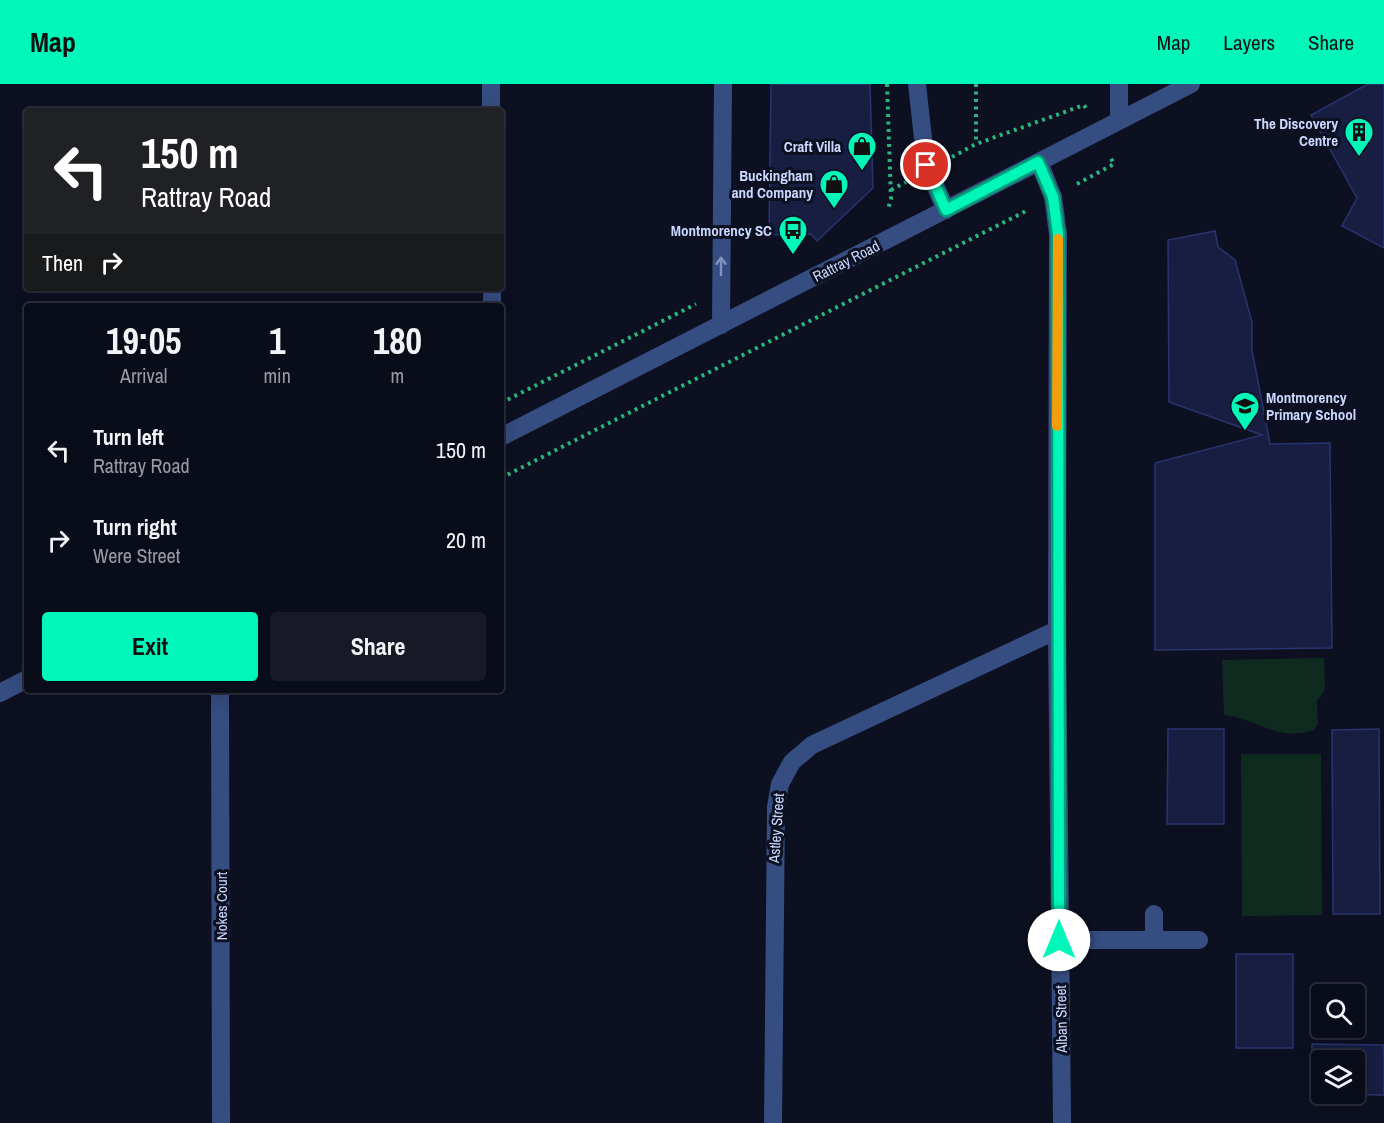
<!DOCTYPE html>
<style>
:root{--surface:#090c19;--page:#171a26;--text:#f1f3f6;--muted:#999ba2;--line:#292c38;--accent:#00f7b9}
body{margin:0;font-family:"Archivo Narrow",sans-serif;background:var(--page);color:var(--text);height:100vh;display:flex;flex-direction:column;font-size:22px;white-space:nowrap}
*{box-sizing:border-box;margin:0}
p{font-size:20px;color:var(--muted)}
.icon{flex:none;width:33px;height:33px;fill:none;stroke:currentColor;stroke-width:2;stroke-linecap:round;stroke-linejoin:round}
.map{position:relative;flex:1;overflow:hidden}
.side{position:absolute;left:24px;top:219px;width:480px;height:390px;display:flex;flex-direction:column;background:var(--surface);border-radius:6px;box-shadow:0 6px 24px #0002,0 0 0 2px var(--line)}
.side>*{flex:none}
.hud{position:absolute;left:24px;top:24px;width:480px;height:183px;border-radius:6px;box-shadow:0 6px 24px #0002,0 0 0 2px var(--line);background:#202124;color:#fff;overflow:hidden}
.buttons{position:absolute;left:1311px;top:900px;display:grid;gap:12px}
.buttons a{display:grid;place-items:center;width:54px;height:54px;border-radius:6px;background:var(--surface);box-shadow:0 6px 24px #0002,0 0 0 2px var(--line);font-size:30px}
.pin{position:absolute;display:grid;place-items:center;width:51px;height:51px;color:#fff;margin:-26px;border:3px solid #fff;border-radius:50%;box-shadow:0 2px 6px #0007}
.me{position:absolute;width:66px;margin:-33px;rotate:0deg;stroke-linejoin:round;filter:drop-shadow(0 0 4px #0008)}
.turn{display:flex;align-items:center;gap:21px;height:126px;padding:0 18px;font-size:27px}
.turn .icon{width:78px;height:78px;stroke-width:2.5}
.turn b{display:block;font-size:42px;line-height:51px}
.then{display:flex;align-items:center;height:57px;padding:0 18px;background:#0003;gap:12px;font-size:22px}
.eta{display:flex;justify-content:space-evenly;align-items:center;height:102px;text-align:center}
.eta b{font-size:36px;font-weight:700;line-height:42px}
.primary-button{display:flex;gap:12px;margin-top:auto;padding:12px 18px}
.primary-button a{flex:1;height:69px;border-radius:6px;background:var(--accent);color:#111;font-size:24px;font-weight:700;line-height:69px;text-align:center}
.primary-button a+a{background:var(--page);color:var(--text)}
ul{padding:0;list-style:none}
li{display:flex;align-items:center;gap:18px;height:90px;padding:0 18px}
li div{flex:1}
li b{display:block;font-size:22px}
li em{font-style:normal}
header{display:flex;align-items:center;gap:36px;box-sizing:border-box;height:84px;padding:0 30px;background:var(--accent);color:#111}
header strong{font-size:28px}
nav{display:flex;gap:33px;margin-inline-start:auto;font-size:21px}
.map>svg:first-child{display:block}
.green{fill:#0f2b20}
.building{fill:#181e42;stroke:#29346f;stroke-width:1.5;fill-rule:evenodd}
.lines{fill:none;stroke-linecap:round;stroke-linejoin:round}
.path{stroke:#2ab57c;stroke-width:4;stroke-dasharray:3 4.5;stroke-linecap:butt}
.minor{stroke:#364d81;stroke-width:18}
.oneway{stroke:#8192c0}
.route-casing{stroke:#00a178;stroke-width:15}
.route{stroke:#00f7b9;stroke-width:10}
.slow{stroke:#f59e0b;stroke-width:10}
.labels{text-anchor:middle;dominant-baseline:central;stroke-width:6;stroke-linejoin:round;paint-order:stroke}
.poi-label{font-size:15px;font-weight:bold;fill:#ccd8ff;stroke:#0c1021;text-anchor:end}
.street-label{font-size:15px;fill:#ccd8ff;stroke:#0c1021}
</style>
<header>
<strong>Map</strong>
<nav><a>Map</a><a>Layers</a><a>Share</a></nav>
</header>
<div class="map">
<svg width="1384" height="1039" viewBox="0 0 1384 1039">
<rect width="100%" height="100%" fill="#0c1021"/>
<g class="green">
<path d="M1324 574 1325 606 1317 617 1318 640 1314 646C1276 658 1259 635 1224 631L1222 576Z"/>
<polygon points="1241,670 1321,670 1322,831 1242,832"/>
</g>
<g class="building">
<polygon points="771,0 870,0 873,104 817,157 811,150 769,151"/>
<polygon points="1368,0 1384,0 1384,164 1342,142 1357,114 1311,31"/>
<polygon points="1215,147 1218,163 1235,176 1252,238 1252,266 1270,360 1330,359 1332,564 1155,566 1155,379 1262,351 1169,318 1168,156"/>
<polygon points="1168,645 1224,645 1224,740 1167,740"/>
<polygon points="1379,645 1380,830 1333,830 1332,646"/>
<rect x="1236" y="870" width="57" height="94"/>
<path d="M1312 960 1384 961V1011L1312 1010ZM1322 976H1354V1010H1322Z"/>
</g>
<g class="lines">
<g class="path">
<polyline points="887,0 891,115 888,125"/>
<polyline points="976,0 976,60"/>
<polyline points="952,73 976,60 1084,21 1086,24"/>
<polyline points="1077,100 1114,80 1109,71"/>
<polyline points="891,106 906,98"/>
<polyline points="501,319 696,220"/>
<polyline points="501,394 1028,126"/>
</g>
<g class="minor">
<polyline points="491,0 491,27"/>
<polyline points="917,0 926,81 946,126"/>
<polyline points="1119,0 1119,35"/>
<polyline points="1039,78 1053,113 1058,150 1057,546 1062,1039"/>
<polyline points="492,204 492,222"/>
<polyline points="721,241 723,0"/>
<polyline points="501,353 1191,0"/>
<polyline points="220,606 221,1039"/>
<polyline points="0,609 27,595"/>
<polyline points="1059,856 1199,856"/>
<polyline points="1154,856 1154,830"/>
<polyline points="773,1039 776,723 780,700 792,678 812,661 1057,546"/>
</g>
</g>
<defs><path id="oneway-shaft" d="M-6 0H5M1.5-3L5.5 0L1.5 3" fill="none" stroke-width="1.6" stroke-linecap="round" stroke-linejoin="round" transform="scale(1.5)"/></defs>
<use class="oneway" href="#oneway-shaft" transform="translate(721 182) rotate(-90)"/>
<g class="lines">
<g class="route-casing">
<polyline id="route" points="926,81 946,126 1038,78 1053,113 1058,150 1059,856"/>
</g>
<use href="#route" class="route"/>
<polyline class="slow" points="1057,342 1058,155"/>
</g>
<defs>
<g id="building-pin" transform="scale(1.5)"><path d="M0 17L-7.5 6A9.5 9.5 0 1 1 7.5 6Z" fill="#00f7b9" stroke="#0c1021"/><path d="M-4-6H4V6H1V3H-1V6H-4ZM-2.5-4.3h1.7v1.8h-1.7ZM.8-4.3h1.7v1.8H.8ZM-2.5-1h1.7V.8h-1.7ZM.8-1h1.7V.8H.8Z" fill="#111"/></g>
<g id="shop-pin" transform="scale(1.5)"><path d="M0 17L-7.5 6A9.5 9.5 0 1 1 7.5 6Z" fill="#00f7b9" stroke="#0c1021"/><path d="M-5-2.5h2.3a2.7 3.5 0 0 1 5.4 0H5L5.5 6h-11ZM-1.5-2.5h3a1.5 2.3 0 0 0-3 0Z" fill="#111"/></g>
<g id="bus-pin" transform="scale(1.5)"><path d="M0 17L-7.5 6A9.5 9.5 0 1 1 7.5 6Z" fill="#00f7b9" stroke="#0c1021"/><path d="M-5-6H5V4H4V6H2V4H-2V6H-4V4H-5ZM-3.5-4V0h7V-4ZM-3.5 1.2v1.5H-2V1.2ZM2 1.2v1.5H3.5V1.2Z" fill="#111"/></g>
<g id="school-pin" transform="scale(1.5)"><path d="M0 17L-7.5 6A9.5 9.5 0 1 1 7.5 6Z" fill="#00f7b9" stroke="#0c1021"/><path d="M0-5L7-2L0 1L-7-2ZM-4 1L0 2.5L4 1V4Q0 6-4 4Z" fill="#111"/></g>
</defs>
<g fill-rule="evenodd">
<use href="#building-pin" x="1359" y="48"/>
<use href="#shop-pin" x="862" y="62"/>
<use href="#shop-pin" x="834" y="100"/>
<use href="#bus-pin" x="793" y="146"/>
<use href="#school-pin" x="1245" y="322"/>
</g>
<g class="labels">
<g class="poi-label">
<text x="1338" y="39">The Discovery<tspan x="1338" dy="17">Centre</tspan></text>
<text x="841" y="62">Craft Villa</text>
<text x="813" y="91">Buckingham<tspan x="813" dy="17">and Company</tspan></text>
<text x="772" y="146">Montmorency SC</text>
<text x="1266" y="313" text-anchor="start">Montmorency<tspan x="1266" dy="17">Primary School</tspan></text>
</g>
<g class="street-label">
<text transform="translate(846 177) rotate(-27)">Rattray Road</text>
<text transform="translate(776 744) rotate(-86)">Astley Street</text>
<text transform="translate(221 822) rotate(-90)">Nokes Court</text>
<text transform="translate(1061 935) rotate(-91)">Alban Street</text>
</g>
</g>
</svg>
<div class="buttons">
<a><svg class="icon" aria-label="search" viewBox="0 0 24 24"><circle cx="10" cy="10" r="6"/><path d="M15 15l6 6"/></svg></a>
<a><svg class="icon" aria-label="layers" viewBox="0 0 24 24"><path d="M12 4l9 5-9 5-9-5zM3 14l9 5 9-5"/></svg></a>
</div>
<div class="pin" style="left:926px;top:81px;background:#d93025"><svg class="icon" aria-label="arrive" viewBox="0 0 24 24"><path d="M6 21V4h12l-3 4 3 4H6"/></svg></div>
<svg class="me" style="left:1059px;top:856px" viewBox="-20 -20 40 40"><circle r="19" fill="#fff"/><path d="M0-13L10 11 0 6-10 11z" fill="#00f7b9"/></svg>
<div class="hud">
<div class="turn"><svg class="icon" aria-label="left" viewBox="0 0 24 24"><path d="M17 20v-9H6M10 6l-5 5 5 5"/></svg><div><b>150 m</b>Rattray Road</div></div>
<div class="then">Then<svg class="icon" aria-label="right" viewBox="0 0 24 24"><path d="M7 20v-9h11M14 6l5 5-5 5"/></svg></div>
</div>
<section class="side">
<div class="eta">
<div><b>19:05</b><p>Arrival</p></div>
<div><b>1</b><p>min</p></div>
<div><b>180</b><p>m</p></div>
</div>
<ul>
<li><svg class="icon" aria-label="left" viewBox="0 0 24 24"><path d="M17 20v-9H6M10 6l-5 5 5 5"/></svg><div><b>Turn left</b><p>Rattray Road</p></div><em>150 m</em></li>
<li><svg class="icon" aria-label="right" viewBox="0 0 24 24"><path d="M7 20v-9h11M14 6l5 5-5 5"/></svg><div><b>Turn right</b><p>Were Street</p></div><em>20 m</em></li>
</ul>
<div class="primary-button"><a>Exit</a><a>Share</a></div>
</section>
</div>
